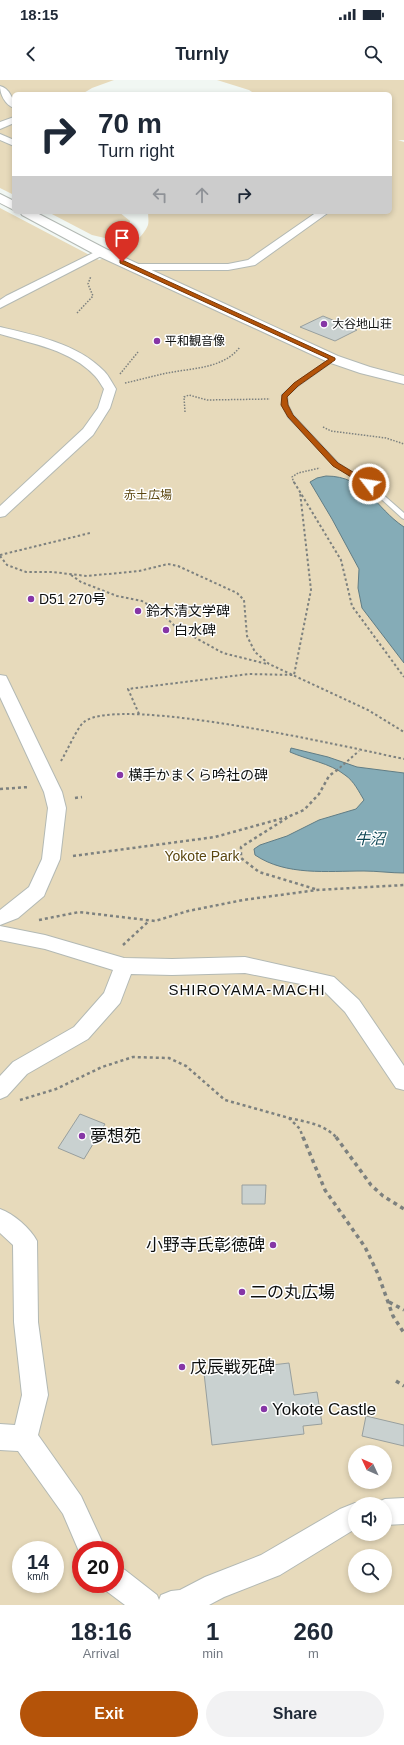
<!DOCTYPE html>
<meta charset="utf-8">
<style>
:root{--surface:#fff;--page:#f2f2f3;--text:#1f2937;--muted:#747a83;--accent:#b45309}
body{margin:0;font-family:Helvetica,"Noto Sans JP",sans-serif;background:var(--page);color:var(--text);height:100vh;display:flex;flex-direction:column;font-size:15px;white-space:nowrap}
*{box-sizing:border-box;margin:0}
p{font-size:13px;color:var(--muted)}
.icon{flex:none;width:22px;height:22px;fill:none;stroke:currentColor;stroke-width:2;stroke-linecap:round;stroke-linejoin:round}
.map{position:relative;height:1525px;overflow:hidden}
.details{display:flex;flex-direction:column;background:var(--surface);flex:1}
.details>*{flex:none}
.hud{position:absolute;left:12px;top:12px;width:380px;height:122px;border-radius:6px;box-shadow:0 2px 6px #0003;background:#fff;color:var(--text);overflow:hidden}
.needle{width:26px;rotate:314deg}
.fabs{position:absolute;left:348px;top:1365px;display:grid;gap:8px}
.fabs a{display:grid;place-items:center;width:44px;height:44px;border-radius:50%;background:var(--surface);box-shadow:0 2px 6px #0003;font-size:20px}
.speed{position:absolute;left:12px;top:1461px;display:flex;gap:8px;font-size:20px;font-weight:700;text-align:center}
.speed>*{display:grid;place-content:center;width:52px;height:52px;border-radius:50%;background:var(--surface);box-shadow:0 2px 6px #0003;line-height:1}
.speed small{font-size:10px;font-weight:400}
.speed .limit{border:6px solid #d22;background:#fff;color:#111}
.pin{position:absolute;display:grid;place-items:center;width:34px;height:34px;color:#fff;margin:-41px -17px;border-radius:50% 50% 50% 0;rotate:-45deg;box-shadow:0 0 4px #0007}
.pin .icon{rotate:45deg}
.me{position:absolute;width:44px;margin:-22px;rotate:301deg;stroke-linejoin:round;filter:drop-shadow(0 0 3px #0008)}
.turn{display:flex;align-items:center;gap:14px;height:84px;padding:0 20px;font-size:18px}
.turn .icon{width:52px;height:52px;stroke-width:2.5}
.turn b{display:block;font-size:28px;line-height:34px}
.lanes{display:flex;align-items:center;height:38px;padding:0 20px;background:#0003;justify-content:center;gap:20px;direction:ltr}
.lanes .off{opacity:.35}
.eta{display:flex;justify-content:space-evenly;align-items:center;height:68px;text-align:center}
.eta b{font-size:24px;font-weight:700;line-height:28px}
.action{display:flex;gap:8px;margin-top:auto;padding:8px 20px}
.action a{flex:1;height:46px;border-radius:24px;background:var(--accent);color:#fff;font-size:16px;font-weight:700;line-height:46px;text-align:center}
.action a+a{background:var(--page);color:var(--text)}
.status{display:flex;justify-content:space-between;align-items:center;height:28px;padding:0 20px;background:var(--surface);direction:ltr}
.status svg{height:11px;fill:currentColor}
header{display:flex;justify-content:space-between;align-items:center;height:52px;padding:0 20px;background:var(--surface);font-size:18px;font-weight:700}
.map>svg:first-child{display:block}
.green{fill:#e7dabb;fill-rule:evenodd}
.water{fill:#85acb7;stroke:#617d85}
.building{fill:#c9d1d0;stroke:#989f9e}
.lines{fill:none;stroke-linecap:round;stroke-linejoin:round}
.service-casing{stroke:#b3b9b4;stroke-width:2}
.minor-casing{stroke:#b3b9b4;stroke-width:2}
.tertiary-casing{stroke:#b3b9b4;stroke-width:2}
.path-far3{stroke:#7d817f;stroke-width:1.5;stroke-dasharray:1.5 1.5;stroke-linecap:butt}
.path-far2{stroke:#7d817f;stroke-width:2;stroke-dasharray:2.5 2.5;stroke-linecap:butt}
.path-far1{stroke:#7d817f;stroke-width:2.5;stroke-dasharray:3 3;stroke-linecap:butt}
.path{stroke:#7d817f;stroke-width:3.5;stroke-dasharray:4 4;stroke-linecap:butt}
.service{fill:#fff;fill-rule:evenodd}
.minor{fill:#fff;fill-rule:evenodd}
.tertiary{fill:#fff;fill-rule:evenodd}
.route{fill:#b45309;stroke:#753606}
.poi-dot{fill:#8636a6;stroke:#fff;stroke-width:1.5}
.labels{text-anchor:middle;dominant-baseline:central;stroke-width:3;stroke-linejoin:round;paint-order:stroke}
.far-poi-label{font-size:12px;fill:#0e100f;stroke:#fff;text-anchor:start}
.far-park-label{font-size:12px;fill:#5b460f;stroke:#fff}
.poi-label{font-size:14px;fill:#0e100f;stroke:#fff;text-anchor:start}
.park-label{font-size:14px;fill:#5b460f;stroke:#fff}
.water-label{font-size:15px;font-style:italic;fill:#0c4654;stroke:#fff}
.neighbourhood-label{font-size:15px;letter-spacing:1px;fill:#0e100f;stroke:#fff}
.near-poi-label{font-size:17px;fill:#0e100f;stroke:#fff;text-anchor:start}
</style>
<div class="status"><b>18:15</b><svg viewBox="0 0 49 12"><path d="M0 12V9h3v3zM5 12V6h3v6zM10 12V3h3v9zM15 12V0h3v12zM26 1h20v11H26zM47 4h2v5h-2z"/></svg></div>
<header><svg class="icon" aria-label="back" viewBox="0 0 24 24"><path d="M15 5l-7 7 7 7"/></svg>Turnly<svg class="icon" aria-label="search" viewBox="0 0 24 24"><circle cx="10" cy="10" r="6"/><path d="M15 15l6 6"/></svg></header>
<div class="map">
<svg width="404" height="1525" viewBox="0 0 404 1525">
<rect width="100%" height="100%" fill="#f1f7f3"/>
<g class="green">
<polygon points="0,0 114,0 92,8 82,14 14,14 14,115 0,108"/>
<path d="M217 0H404V60H398L404 62V1525H0V128L99 180C116 173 141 163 148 145 149 141 148 136 148 132H319L317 134 324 137 330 132H390V14H255L249 10ZM355 1372H385V1402H355ZM355 1424H385V1454H355ZM21 1470H55V1504H21ZM81 1470H115V1504H81ZM355 1476H385V1506H355Z"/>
<polygon points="48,132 119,132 130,141 130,151 126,158 109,159 92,155"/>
</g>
<g class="water">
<path d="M326 396C366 396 375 428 404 447V583L362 528 358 508 359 489 332 439 310 402 317 398Z"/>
<path d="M291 668 328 677 357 687 404 693V793C391 793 377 791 364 791 327 791 286 796 255 775L254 769 260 765 287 756 319 740 356 729 364 720C359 712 354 701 345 695 330 683 308 680 290 672Z"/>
</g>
<g class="building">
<polygon points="323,236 357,250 335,261 300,247"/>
<polygon points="80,1034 105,1044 84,1079 58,1068"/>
<polygon points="242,1105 266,1105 265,1124 242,1124"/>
<polygon points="289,1283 294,1315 317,1312 322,1344 303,1346 304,1354 212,1365 204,1293"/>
<polygon points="366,1336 404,1345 404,1366 362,1356"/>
</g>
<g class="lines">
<g class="service-casing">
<polygon id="service" points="331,278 336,279 298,306 287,316 288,325 293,335 338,383 371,404 404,433 404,439 402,438 367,406 334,385 288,337 282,325 282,315 294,304"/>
</g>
<g class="minor-casing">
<g id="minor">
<path d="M0 6C9 8 14 19 14 28 5 25 0 14 0 6Z"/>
<polygon points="14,37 14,43 0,49 0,42"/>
<polygon points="0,54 14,60 14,66 0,60"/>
<polygon points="317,132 329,132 255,185 228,190 133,190 128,187 133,184 228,184 248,180"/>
<polygon points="101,169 105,170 106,172 105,174 0,228 0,220 6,216"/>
<path d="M0 247C35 255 78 264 104 291 109 296 112 303 116 309L110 328 93 355 5 436 0 437V426L83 349 98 328 104 309C101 305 99 300 95 296 71 270 33 264 0 254Z"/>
<polygon points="0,595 6,596 8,600 62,712 66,728 60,779 46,811 44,816 18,838 0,845 0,830 29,807 42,779 48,728 44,712 0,617"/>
<polygon points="0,846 45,855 124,878 172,879 245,877 334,897 359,920 404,986 404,1010 396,1008 345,932 321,908 245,893 172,895 131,894 120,923 88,959 27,994 7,1016 0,1019 0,996 13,982 74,947 104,913 113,890 45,869 0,860"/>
<path d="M0 1129C14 1134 30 1148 37 1161L38 1242 48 1315 38 1355 81 1416 106 1470H81V1476L63 1434 18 1371 0 1370V1344L15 1345 22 1315 14 1242 13 1165 0 1153Z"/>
<polygon points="404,1418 404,1444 385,1445 385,1424 375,1424 376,1423 385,1419"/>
<polygon points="355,1423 358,1424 355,1424 355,1449 280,1495 224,1517 209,1525 125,1525 105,1510 103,1504 115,1504 115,1486 125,1490 157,1515 159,1520 161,1515 171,1511 180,1510 205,1497 261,1475 340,1429"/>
</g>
</g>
<g class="tertiary-casing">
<g id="tertiary">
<polygon points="0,114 14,121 14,130 0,123"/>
<polygon points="20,132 35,132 106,169 338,276 370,287 404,296 404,304 360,293 328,282 96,175 22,135"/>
</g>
</g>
<g class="path-far3">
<polyline points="77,233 93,216 88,204 91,196"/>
<polyline points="120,294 138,272"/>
<path d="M125 303C139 300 153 296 167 293 192 288 223 289 240 267"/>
<polyline points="185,332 184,317 189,315 207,320 270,319"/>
<polyline points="323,347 331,351 386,358 404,364"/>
<polyline points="294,403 292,397 298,393 320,388"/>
</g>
<g class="path-far2">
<polyline points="294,402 341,480 352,526 404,597"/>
<polyline points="0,475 90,453"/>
<polyline points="0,476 7,485 26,492 52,492 87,496 139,491 168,484 178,486 237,513 244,520 247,556 255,572 269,584 368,630 404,652"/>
<polyline points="71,495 81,502 117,516 142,521 158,530 176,547 223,573 267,584"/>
<polyline points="139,634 128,609 249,594 294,595 311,510 300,412"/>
<path d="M61 681C66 673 78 646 84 642 119 614 352 668 404 679"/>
<polyline points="336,691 359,671"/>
</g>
<g class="path-far1">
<polyline points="0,709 29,707"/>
<polyline points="75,718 82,717"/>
<polyline points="73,776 215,757 287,737"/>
<polyline points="315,809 259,792 241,778 241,767 290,736 304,730 319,714 329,696 337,690"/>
<polyline points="39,840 79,832 155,841 188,831 243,820 317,810 404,805"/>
<polyline points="123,865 149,841"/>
<polyline points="20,1020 56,1009 102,987 133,977 169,978 186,986 225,1020 289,1038 300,1049 303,1058"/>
<path d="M289 1038C307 1042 324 1044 337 1058"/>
</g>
<g class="path">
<polyline points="303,1057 325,1110 365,1167 378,1194 393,1236 404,1253"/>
<polyline points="336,1057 371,1105 383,1116 404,1129"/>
<polyline points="389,1222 404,1230"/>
<polyline points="396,1301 404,1306"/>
</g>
<use href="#service" class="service"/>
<use href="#minor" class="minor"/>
<use href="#tertiary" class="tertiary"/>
</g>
<polygon class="route" points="122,180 335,278 335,280 298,306 287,317 288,325 293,335 338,383 371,403 371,406 366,406 333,386 288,337 281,325 282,315 294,303 329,279 120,183 120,180"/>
<g class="poi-dot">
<circle cx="324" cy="244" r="4"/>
<circle cx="157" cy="261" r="4"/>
<circle cx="31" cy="519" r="4"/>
<circle cx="138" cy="531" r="4"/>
<circle cx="166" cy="550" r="4"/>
<circle cx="120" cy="695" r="4"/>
<circle cx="82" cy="1056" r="4"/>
<circle cx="273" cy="1165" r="4"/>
<circle cx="242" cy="1212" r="4"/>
<circle cx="182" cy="1287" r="4"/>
<circle cx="264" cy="1329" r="4"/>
</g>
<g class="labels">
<g class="far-poi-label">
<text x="332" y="244">大谷地山荘</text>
<text x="165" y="261">平和観音像</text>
</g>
<g class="far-park-label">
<text x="148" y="415">赤土広場</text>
</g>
<g class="poi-label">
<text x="39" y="519">D51 270号</text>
<text x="146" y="531">鈴木清文学碑</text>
<text x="174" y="550">白水碑</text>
<text x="128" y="695">横手かまくら吟社の碑</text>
</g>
<g class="park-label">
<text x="202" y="776">Yokote Park</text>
</g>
<g class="water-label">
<text x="370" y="758">牛沼</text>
</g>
<g class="neighbourhood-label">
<text x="247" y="909">SHIROYAMA-MACHI</text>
</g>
<g class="near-poi-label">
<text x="90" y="1056">夢想苑</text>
<text x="265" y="1165" text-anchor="end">小野寺氏彰徳碑</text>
<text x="250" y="1212">二の丸広場</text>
<text x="190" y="1287">戊辰戦死碑</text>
<text x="272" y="1329">Yokote Castle</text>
</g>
</g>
</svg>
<div class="fabs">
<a><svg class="needle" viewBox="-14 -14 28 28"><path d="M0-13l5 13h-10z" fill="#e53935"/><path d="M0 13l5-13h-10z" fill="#747a83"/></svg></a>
<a><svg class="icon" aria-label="sound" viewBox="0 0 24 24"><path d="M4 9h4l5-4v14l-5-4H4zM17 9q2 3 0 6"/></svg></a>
<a><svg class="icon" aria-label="search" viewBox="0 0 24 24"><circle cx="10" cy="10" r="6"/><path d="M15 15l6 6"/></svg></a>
</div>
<div class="speed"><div>14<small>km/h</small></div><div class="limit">20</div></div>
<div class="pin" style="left:122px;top:182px;background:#d93025"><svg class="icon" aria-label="arrive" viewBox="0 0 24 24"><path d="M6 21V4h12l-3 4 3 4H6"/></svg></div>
<svg class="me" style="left:369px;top:404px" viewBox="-20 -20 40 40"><circle r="17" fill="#b45309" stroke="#fff" stroke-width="3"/><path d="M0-11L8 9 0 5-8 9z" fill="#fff"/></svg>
<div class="hud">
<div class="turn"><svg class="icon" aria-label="right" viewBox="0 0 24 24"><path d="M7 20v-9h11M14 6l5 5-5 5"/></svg><div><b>70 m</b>Turn right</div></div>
<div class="lanes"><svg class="icon off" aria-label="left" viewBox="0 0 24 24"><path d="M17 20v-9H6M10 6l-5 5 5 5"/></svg><svg class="icon off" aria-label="ahead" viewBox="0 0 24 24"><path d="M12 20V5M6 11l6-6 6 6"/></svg><svg class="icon" aria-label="right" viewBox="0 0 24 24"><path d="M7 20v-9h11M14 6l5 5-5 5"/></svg></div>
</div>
</div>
<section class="details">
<div class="eta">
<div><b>18:16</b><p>Arrival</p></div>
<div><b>1</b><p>min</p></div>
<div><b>260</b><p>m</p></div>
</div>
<div class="action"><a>Exit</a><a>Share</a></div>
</section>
